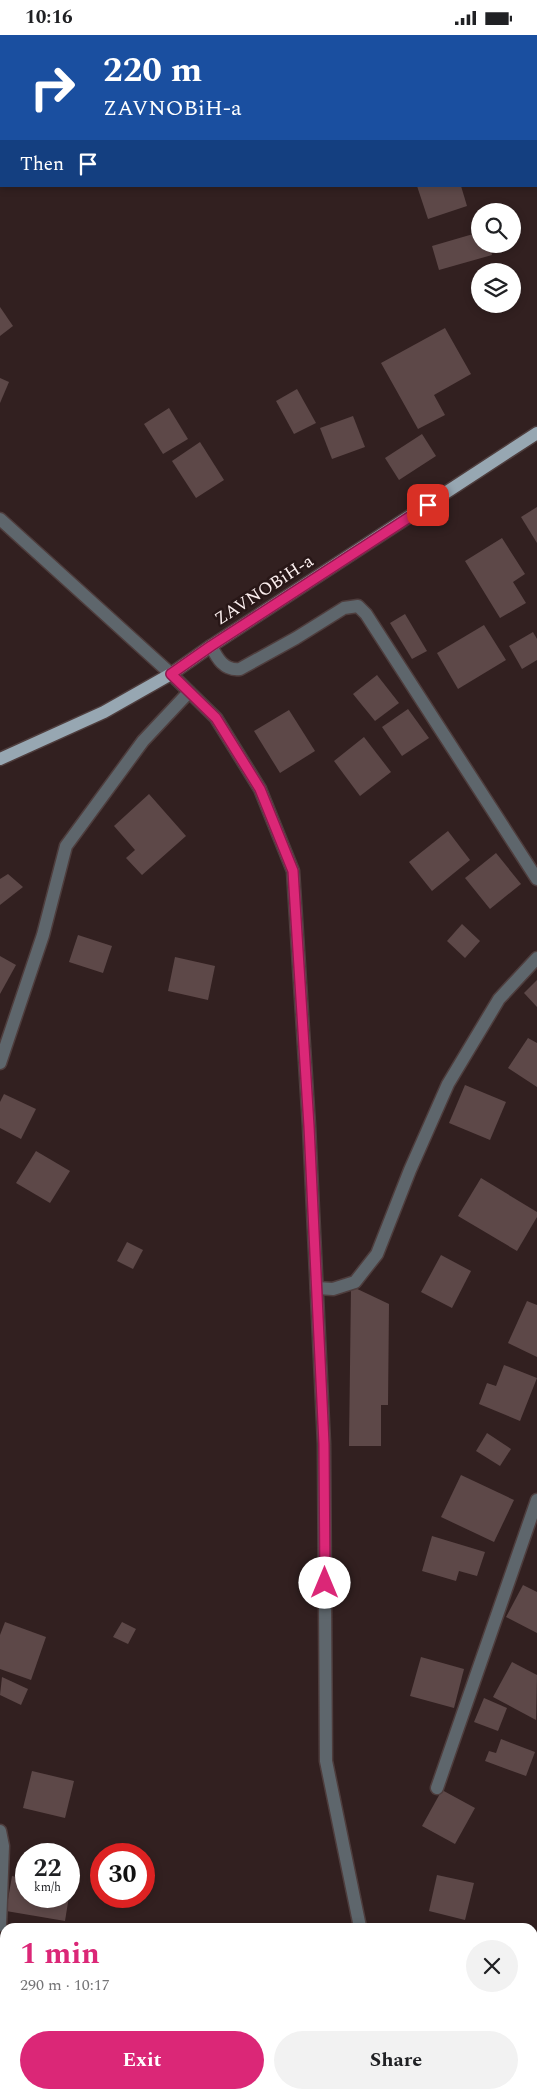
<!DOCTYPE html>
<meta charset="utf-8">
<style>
:root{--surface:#fff;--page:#f2f2f2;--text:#202124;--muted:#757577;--accent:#db2777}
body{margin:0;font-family:Spectral,serif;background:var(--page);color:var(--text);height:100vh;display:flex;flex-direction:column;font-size:19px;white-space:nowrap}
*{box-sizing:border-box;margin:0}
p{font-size:16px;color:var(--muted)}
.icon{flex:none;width:28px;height:28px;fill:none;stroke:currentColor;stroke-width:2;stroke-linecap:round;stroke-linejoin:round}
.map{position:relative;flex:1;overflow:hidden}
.panel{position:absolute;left:0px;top:1888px;width:538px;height:176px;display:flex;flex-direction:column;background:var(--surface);border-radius:15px 15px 0 0;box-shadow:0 2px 8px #0003}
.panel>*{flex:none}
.banner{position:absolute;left:0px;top:0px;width:538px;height:152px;box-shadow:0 2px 8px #0003;background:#1a4fa0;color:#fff;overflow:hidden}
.tools{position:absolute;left:471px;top:168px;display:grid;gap:10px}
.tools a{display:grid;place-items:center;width:50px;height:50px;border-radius:50%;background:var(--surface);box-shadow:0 2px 8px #0003;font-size:25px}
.speed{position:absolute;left:15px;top:1808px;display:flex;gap:10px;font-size:25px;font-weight:700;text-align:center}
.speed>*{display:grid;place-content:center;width:65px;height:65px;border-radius:50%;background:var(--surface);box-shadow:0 2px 8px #0003;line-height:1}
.speed small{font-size:12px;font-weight:400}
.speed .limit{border:8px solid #d22;background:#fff;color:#111}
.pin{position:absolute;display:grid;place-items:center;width:42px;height:42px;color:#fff;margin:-21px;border-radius:10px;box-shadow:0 2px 8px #0006}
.me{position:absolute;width:55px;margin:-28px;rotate:0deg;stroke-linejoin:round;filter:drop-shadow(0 0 4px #0008)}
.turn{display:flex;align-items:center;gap:18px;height:105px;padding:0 20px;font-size:22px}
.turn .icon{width:65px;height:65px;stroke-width:2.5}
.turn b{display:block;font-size:35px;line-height:42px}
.then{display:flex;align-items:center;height:48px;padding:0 20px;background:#0003;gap:10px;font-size:19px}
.round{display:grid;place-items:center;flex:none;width:52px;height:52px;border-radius:26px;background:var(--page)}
.head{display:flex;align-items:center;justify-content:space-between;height:85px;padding:0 20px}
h1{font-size:30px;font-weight:700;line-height:38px;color:var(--accent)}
.primary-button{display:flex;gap:10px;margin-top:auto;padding:10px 20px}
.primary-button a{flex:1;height:58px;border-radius:30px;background:var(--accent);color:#fff;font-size:20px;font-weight:700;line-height:58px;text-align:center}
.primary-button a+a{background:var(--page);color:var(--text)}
.status{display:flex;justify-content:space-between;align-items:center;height:35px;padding:0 25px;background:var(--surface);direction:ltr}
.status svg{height:14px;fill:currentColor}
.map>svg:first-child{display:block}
.building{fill:#5d4848}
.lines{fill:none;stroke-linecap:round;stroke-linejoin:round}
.minor-casing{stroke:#4e3d3d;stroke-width:15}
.major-casing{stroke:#4e3d3d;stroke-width:15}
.minor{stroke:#5e666c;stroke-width:12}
.major{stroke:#97a7b2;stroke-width:12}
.route-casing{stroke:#8e194d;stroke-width:12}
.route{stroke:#db2777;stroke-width:9}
.labels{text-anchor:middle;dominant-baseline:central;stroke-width:5;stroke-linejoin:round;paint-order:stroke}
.street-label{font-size:18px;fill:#faeded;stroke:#281717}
</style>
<div class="status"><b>10:16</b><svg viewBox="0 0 49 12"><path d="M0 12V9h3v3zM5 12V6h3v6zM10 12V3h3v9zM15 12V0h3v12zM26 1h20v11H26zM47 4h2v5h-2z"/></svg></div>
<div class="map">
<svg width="537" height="2063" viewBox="0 0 537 2063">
<rect width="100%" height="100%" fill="#322020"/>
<g class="building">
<polygon points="417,151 461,151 467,171 428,184"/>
<polygon points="480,197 480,209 489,209 492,220 439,235 432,211"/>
<polygon points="0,272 13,291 0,301"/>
<polygon points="445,293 471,339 434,360 445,380 418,394 381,328"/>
<polygon points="0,343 9,347 0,368"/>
<polygon points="297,354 316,388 294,399 276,366"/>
<polygon points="169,373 188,404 163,419 144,389"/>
<polygon points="353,381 365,412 332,424 320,393"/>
<polygon points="422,399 436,421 399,445 385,423"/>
<polygon points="200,407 224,445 196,463 172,426"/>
<polygon points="537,472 537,508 521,482"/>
<polygon points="502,503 525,539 513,547 526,568 500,583 465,526"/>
<polygon points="405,579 427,616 412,624 390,588"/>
<polygon points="484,590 506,625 458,654 437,618"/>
<polygon points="533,597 537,604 537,625 522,634 509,611"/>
<polygon points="377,640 399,668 375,686 353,659"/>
<polygon points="408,674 429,703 402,721 382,692"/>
<polygon points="289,675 315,716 280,738 254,696"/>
<polygon points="364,702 391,737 360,761 334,726"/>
<polygon points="149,759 186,801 142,840 126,823 135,815 114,791"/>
<polygon points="448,796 470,825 432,856 409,827"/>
<polygon points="496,818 521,849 490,874 465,843"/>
<polygon points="8,839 23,852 0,870 0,844"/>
<polygon points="462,889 480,906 465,923 447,906"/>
<polygon points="78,900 112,911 103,938 69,927"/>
<polygon points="0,921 16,930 0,959"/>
<polygon points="175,922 215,931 208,965 168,956"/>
<polygon points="537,945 537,972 524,958"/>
<polygon points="528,1003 537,1008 537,1052 508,1033"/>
<polygon points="465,1050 506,1067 490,1105 449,1088"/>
<polygon points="4,1059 36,1074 21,1104 0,1093 0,1067"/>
<polygon points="36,1116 70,1136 50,1168 16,1148"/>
<polygon points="481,1143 537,1177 537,1182 517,1216 458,1181"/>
<polygon points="127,1207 143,1215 133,1234 117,1226"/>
<polygon points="441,1220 471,1236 452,1273 421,1257"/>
<polygon points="351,1251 389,1269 388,1370 381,1370 381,1411 349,1411"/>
<polygon points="527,1266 537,1270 537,1322 508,1308"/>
<polygon points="504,1330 537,1343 520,1386 479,1369 487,1348 496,1351"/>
<polygon points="487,1398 511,1414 500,1431 476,1416"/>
<polygon points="461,1440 514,1465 494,1507 441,1482"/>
<polygon points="432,1501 485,1517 477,1541 459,1536 456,1546 422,1536"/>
<polygon points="523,1550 537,1557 537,1598 506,1582"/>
<polygon points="5,1587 46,1602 31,1645 0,1634 0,1600"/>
<polygon points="122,1587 136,1594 128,1609 113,1602"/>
<polygon points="421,1622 464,1634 454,1673 410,1661"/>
<polygon points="512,1627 537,1640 536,1685 493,1662"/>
<polygon points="2,1642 28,1654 21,1670 0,1660"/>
<polygon points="484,1663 507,1673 498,1696 474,1687"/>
<polygon points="501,1704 535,1717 526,1741 485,1726 489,1716 496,1718"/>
<polygon points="32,1736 74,1746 65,1783 23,1773"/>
<polygon points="442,1755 475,1773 455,1809 422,1791"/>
<polygon points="437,1840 474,1848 465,1885 429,1876"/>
<polygon points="12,1841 26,1844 26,1861 69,1861 65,1886 6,1876"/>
<polygon points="274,2059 309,2059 308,2063 288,2063"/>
</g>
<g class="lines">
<g class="minor-casing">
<g id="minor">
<polyline points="0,484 171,639 216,683 260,754 293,836 309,1091 324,1409 326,1726 360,1892"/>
<path d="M211 611C217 623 224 636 240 634L296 603 344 573 358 571 366 579 537 844"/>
<polyline points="0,1028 43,900 66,811 143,706 189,657"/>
<polyline points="317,1253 333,1254 355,1247 377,1219 410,1135 448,1049 499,964 537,923"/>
<polyline points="437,1753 537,1465"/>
<polyline points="0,1796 3,1811 0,1890"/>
<polyline points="404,2059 405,2063"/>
</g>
</g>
<g class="major-casing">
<polyline id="major" points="0,724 104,677 171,639 211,611 537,398"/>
</g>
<use href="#minor" class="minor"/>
<use href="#major" class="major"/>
</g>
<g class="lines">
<g class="route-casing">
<polyline id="route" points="325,1548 324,1409 309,1091 293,836 260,754 216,683 171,639 211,611 428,470"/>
</g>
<use href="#route" class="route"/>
</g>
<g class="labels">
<g class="street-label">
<text transform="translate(264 555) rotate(-33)">ZAVNOBiH-a</text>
</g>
</g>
</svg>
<div class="tools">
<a><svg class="icon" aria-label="search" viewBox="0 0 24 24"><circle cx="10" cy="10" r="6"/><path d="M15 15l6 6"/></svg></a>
<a><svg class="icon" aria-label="layers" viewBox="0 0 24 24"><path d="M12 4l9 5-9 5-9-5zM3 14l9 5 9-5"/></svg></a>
</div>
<div class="speed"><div>22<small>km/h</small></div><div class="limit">30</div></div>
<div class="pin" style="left:428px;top:470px;background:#d93025"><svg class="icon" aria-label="arrive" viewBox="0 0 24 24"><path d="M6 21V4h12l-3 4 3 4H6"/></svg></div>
<svg class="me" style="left:325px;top:1548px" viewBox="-20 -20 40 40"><circle r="19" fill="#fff"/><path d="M0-13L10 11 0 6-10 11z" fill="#db2777"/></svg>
<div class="banner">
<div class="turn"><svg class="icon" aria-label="right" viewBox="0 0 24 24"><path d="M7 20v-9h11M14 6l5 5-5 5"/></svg><div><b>220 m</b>ZAVNOBiH-a</div></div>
<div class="then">Then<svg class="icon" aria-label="arrive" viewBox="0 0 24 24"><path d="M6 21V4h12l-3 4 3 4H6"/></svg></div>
</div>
<section class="panel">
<div class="head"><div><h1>1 min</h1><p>290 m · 10:17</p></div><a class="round"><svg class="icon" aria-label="close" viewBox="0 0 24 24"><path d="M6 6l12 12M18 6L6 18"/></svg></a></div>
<div class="primary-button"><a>Exit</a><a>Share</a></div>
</section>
</div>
